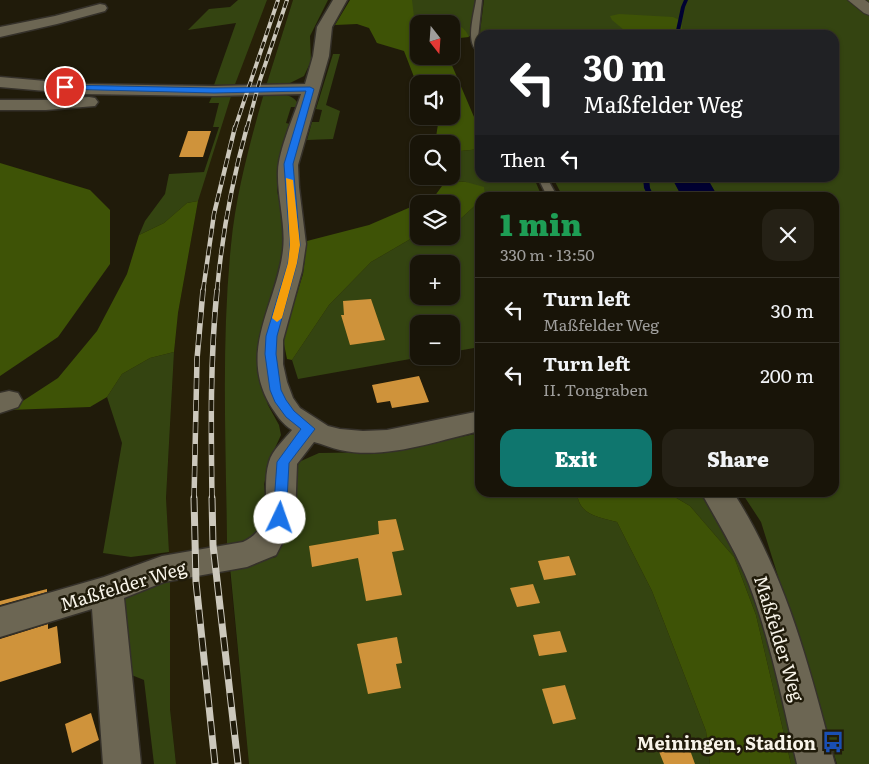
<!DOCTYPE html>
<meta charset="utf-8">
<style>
:root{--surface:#181408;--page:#252116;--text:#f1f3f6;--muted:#9f9e9c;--line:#363329;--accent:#0f766e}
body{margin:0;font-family:Literata,serif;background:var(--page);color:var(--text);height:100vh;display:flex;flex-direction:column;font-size:19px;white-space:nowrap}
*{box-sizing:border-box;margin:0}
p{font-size:16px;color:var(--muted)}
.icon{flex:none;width:28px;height:28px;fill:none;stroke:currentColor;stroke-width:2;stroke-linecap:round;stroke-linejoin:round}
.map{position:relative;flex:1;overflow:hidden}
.details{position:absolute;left:475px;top:192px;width:364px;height:305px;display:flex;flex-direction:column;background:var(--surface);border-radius:15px;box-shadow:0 1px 4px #0004,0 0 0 1px var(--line)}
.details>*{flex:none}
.banner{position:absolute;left:475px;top:30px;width:364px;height:152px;border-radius:15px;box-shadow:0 1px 4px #0004,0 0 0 1px var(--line);background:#202124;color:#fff;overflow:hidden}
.needle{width:32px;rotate:163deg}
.fabs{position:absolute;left:410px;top:15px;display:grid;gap:10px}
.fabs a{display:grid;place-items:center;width:50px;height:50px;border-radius:10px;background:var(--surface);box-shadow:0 1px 4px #0004,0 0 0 1px var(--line);font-size:25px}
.pin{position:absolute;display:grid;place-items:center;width:42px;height:42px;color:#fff;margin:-21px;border:2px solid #fff;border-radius:50%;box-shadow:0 1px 5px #0007}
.me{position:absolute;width:55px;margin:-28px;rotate:3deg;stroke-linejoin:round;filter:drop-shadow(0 0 4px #0008)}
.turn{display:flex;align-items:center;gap:18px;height:105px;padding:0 25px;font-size:22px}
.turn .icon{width:65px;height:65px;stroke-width:2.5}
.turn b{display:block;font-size:35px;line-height:42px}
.then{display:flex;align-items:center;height:48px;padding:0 25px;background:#0003;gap:10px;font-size:19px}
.round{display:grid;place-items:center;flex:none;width:52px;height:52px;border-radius:15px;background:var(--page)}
.overview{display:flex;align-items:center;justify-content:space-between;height:85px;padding:0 25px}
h1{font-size:30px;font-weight:800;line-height:38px;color:#1e9e55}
.button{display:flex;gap:10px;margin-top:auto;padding:10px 25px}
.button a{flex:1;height:58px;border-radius:15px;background:var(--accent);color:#fff;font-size:20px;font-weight:800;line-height:58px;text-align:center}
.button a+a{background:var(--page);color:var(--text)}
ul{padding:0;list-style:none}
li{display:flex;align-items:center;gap:15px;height:65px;padding:0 25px;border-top:1px solid var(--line)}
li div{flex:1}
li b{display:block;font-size:19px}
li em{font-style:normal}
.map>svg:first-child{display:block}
.built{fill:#272008}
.green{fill:#344411;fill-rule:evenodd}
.forest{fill:#3e5306;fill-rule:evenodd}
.water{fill:#000132}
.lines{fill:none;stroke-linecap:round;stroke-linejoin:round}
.stream{fill:#000132;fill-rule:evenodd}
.building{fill:#cf933b}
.service-casing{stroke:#35312a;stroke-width:3}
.minor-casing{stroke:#35312a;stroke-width:3}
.tertiary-casing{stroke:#35312a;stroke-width:2}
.service{fill:#6c6653;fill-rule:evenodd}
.minor{fill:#6c6653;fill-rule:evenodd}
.tertiary{fill:#6c6653;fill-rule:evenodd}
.rail-far3-casing{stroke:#ccc8bc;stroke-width:4}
.rail-far2-casing{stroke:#ccc8bc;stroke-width:4.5}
.rail-far1-casing{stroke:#ccc8bc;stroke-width:5.5}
.rail-casing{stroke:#ccc8bc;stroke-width:7}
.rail-far3{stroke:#201b0a;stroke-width:2.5;stroke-dasharray:7;stroke-linecap:butt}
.rail-far2{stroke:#201b0a;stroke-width:3;stroke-dasharray:9;stroke-linecap:butt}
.rail-far1{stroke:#201b0a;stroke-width:4;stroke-dasharray:11;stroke-linecap:butt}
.rail{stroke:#201b0a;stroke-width:5;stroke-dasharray:14;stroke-linecap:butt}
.route{fill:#1a73e8;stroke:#114b97}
.slow{fill:#f59e0b}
.labels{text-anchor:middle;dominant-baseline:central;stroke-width:5;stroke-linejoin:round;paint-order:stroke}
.near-street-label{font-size:18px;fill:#f8f4e9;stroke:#201b0a}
.near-poi-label{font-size:18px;font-weight:bold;fill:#f8f4e9;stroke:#201b0a;text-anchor:end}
</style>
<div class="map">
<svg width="869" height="764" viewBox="0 0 869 764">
<rect width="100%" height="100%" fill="#201b0a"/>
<polygon class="built" points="267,0 293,0 264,93 231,244 225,401 227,544 249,764 176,764 170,709 170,576 166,498 174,352 178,313 198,201 203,178 252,33"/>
<g class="green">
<polygon points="238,0 267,0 234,87 218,88 214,85 236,23 188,30 209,9 230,7"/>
<polygon points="293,0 328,0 310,36 311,61 304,76 290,83 266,86"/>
<polygon points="350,0 476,0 470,28 471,36 451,38 451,24 419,24 419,40 377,43 367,18"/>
<polygon points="484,0 869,0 869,764 837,764 761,522 742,493 834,492 834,198 718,197 707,178 673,180 682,197 563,197 553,178 834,178 834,35 482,35 480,32"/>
<polygon points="333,54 340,54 326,105 340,111 333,139 307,140 312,122 319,122 322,110 316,109"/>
<polygon points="232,93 198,201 187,203 164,223 139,235 145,221 165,194 169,174 204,172 219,127 213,127 219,103 209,103 213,94"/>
<path d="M264 93C275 94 290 92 297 102V107H291L286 123 290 124 279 159 277 174V190L286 237 280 270 262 326 259 347 262 383 268 405 279 425 281 435 275 448 264 484 266 505 264 528 248 542 227 544C226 444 221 344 231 245 236 193 250 143 264 93Z"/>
<polygon points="480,149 480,178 534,178 542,197 483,197 485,196 466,182 444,180 443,176 451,176 451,152"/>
<path d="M480 201V347L451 352V324H419V356H427L298 379 292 360 329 305 371 262 419 234V236H451V224L456 223ZM419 264H451V296H419Z"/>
<polygon points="174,352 166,498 169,552 131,557 103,553 122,443 107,397 122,374 150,358"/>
<path d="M480 433V492L577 493C579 515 598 517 617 522L652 591 706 731 710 764H249L230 567 276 557 295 517 296 467 301 461 319 453 385 452Z"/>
<polygon points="668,493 699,493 717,514 756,592 801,764 791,764 756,615 734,557 690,506"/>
<polygon points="170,576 170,709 176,764 154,764 144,680 129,674 122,596"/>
</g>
<g class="forest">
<path d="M350 0H412L414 17 419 23C437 23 461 17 469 37L451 39V24H419V56H448L480 131V149L451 152V144H439L436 137 438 124 417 120 412 91 414 77 404 51 377 43 369 28 357 24 335 25ZM419 84H451V116H419Z"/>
<polygon points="619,14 673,17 680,20 684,35 630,35 612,20 610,16"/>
<polygon points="0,163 90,190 110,210 110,264 58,337 0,376"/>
<polygon points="444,180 466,182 484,187 485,196 480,198 480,201 456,223 451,224 451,204 419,204 419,234 371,262 329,305 292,360 287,359 283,339 303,274 307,241 369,225 434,197 442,186"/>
<polygon points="198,201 178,313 174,352 150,358 122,374 107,397 90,407 9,410 58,378 97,331 127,274 139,235 164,223 187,203"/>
<path d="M577 493H668L690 506 734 557 756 615 791 764H710L706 731 652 591 617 522C598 517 579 515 577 493Z"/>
</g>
<polygon class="water" points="707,178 718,197 682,197 673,180"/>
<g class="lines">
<g class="stream">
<polygon points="684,0 688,0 685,7 679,35 675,35 681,7"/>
<polygon points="643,178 649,178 650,188 655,198 649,198 644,188"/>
</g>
</g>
<g class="building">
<polygon points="188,131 211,131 203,157 179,157"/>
<polygon points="371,299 385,340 350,345 341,315 344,315 343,301"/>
<polygon points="419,376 429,402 392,408 390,401 377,403 372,385"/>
<polygon points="396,519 404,550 392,552 402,595 366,601 358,558 312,567 309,546 379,534 378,521"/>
<polygon points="569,556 576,575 544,580 538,561"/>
<polygon points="533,584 540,603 517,607 510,588"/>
<polygon points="47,589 47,592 0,605 0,601"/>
<polygon points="48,624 48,629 57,626 61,663 0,682 0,639"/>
<polygon points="560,631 567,652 539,656 533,635"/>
<polygon points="397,637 402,663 396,664 401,688 368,694 357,644"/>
<polygon points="565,685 576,719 553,724 542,689"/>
<polygon points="91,713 99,740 72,753 65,724"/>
<polygon points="686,739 695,764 664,764 656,744"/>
</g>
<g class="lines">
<g class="service-casing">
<g id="service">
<path d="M476 0H482L478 38 480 43V53C464 45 474 15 476 0Z"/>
<polygon points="538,178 547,178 558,198 548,198"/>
</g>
</g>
<g class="minor-casing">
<g id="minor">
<path d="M333 0H347L332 27 329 56 298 165 299 187 306 244 302 271 283 340V364L287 382 293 398 300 408 328 426 340 429 363 431 387 430 480 411V431C436 441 385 460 340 450 331 448 322 444 314 442L297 464 295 518 276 555 247 567 164 582 124 598 141 764H103L92 609 0 637V607L104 577 162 556 243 542C278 526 260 490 269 462 272 450 285 439 292 430 282 424 276 414 270 405 238 350 277 304 283 250 286 224 277 197 278 171 279 149 294 116 301 94L214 96 80 94 0 87V77L80 84 214 86 305 84 313 56 317 27Z"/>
<polygon points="100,4 105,5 107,8 105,11 57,24 0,37 0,27 55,16"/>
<polygon points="89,97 95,98 98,102 95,106 46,110 0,110 0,100 46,100"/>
<polygon points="9,391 18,393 22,400 18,407 0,413 0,393"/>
<path d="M701 492H733C787 576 810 670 835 764H797C783 704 771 642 749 584 736 551 718 523 701 492Z"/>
</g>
</g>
<g class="tertiary-casing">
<polygon id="tertiary" points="848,0 865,0 869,3 869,15 864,13"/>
</g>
<use href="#service" class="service"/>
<use href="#minor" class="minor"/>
<use href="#tertiary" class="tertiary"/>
<g class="rail-far3-casing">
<g id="rail-far3">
<polyline points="235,128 278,0"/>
<polyline points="247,128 259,83 287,0"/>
</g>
</g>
<g class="rail-far2-casing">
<g id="rail-far2">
<polyline points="203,291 214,214 235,127"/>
<path d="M217 291C222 235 232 181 247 127"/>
</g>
</g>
<g class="rail-far1-casing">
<g id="rail-far1">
<polyline points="194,499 197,359 203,290"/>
<path d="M212 499C211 429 210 359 217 290"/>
</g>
</g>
<g class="rail-casing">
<g id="rail">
<polyline points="194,498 196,582 215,764"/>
<polyline points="212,498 213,545 238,764"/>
</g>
</g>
<use href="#rail-far3" class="rail-far3"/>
<use href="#rail-far2" class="rail-far2"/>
<use href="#rail-far1" class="rail-far1"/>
<use href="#rail" class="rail"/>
</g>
<polygon class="route" points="65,85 214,88 310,87 314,89 293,164 300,245 297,263 277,336 276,354 281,390 286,400 294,411 315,429 289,463 286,518 284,522 280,523 275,522 273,518 277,462 301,429 286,417 275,402 270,390 265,354 266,336 288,263 290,245 284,164 306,91 214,93 62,89 61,87"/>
<polygon class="slow" points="286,178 293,180 300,245 297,263 282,318 277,322 272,318 288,263 290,245"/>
<defs>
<g id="bus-bare" transform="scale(1.725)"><path d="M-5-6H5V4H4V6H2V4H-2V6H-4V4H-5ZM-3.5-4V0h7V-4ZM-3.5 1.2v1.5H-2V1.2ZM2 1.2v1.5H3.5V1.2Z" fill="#1a4fb4" stroke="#201b0a" stroke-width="2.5" paint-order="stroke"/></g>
</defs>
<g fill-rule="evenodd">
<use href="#bus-bare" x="833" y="742"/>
</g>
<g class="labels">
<g class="near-street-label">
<text transform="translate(123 585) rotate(-17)">Maßfelder Weg</text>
<text transform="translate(780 638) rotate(73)">Maßfelder Weg</text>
</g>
<g class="near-poi-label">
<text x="816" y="742">Meiningen, Stadion</text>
</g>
</g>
</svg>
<div class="fabs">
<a><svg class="needle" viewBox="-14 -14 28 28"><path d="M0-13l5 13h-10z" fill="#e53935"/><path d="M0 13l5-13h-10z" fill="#9f9e9c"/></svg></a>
<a><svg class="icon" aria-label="sound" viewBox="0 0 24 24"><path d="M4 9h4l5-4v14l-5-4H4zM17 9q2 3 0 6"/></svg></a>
<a><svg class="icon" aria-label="search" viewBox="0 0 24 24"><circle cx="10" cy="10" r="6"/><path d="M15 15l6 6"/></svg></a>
<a><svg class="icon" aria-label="layers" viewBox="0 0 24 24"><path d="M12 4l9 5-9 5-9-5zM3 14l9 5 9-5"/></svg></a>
<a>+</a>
<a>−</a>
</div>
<div class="pin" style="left:65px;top:87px;background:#d93025"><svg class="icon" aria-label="arrive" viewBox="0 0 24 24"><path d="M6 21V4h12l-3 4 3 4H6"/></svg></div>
<svg class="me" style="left:280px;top:518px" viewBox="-20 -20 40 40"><circle r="19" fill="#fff"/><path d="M0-13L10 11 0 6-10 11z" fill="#1a73e8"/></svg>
<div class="banner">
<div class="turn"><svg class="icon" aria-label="left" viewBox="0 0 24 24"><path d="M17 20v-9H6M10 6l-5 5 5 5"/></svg><div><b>30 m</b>Maßfelder Weg</div></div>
<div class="then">Then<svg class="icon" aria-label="left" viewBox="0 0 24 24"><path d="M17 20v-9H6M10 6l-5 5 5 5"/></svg></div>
</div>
<section class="details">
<div class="overview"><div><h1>1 min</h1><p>330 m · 13:50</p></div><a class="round"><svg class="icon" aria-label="close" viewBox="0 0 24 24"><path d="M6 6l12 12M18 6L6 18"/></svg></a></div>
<ul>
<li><svg class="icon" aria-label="left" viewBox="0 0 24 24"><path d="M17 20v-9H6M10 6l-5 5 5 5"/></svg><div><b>Turn left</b><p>Maßfelder Weg</p></div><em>30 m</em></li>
<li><svg class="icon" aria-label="left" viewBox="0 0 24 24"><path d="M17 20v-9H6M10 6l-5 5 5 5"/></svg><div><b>Turn left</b><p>II. Tongraben</p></div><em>200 m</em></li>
</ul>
<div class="button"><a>Exit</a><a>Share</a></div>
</section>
</div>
